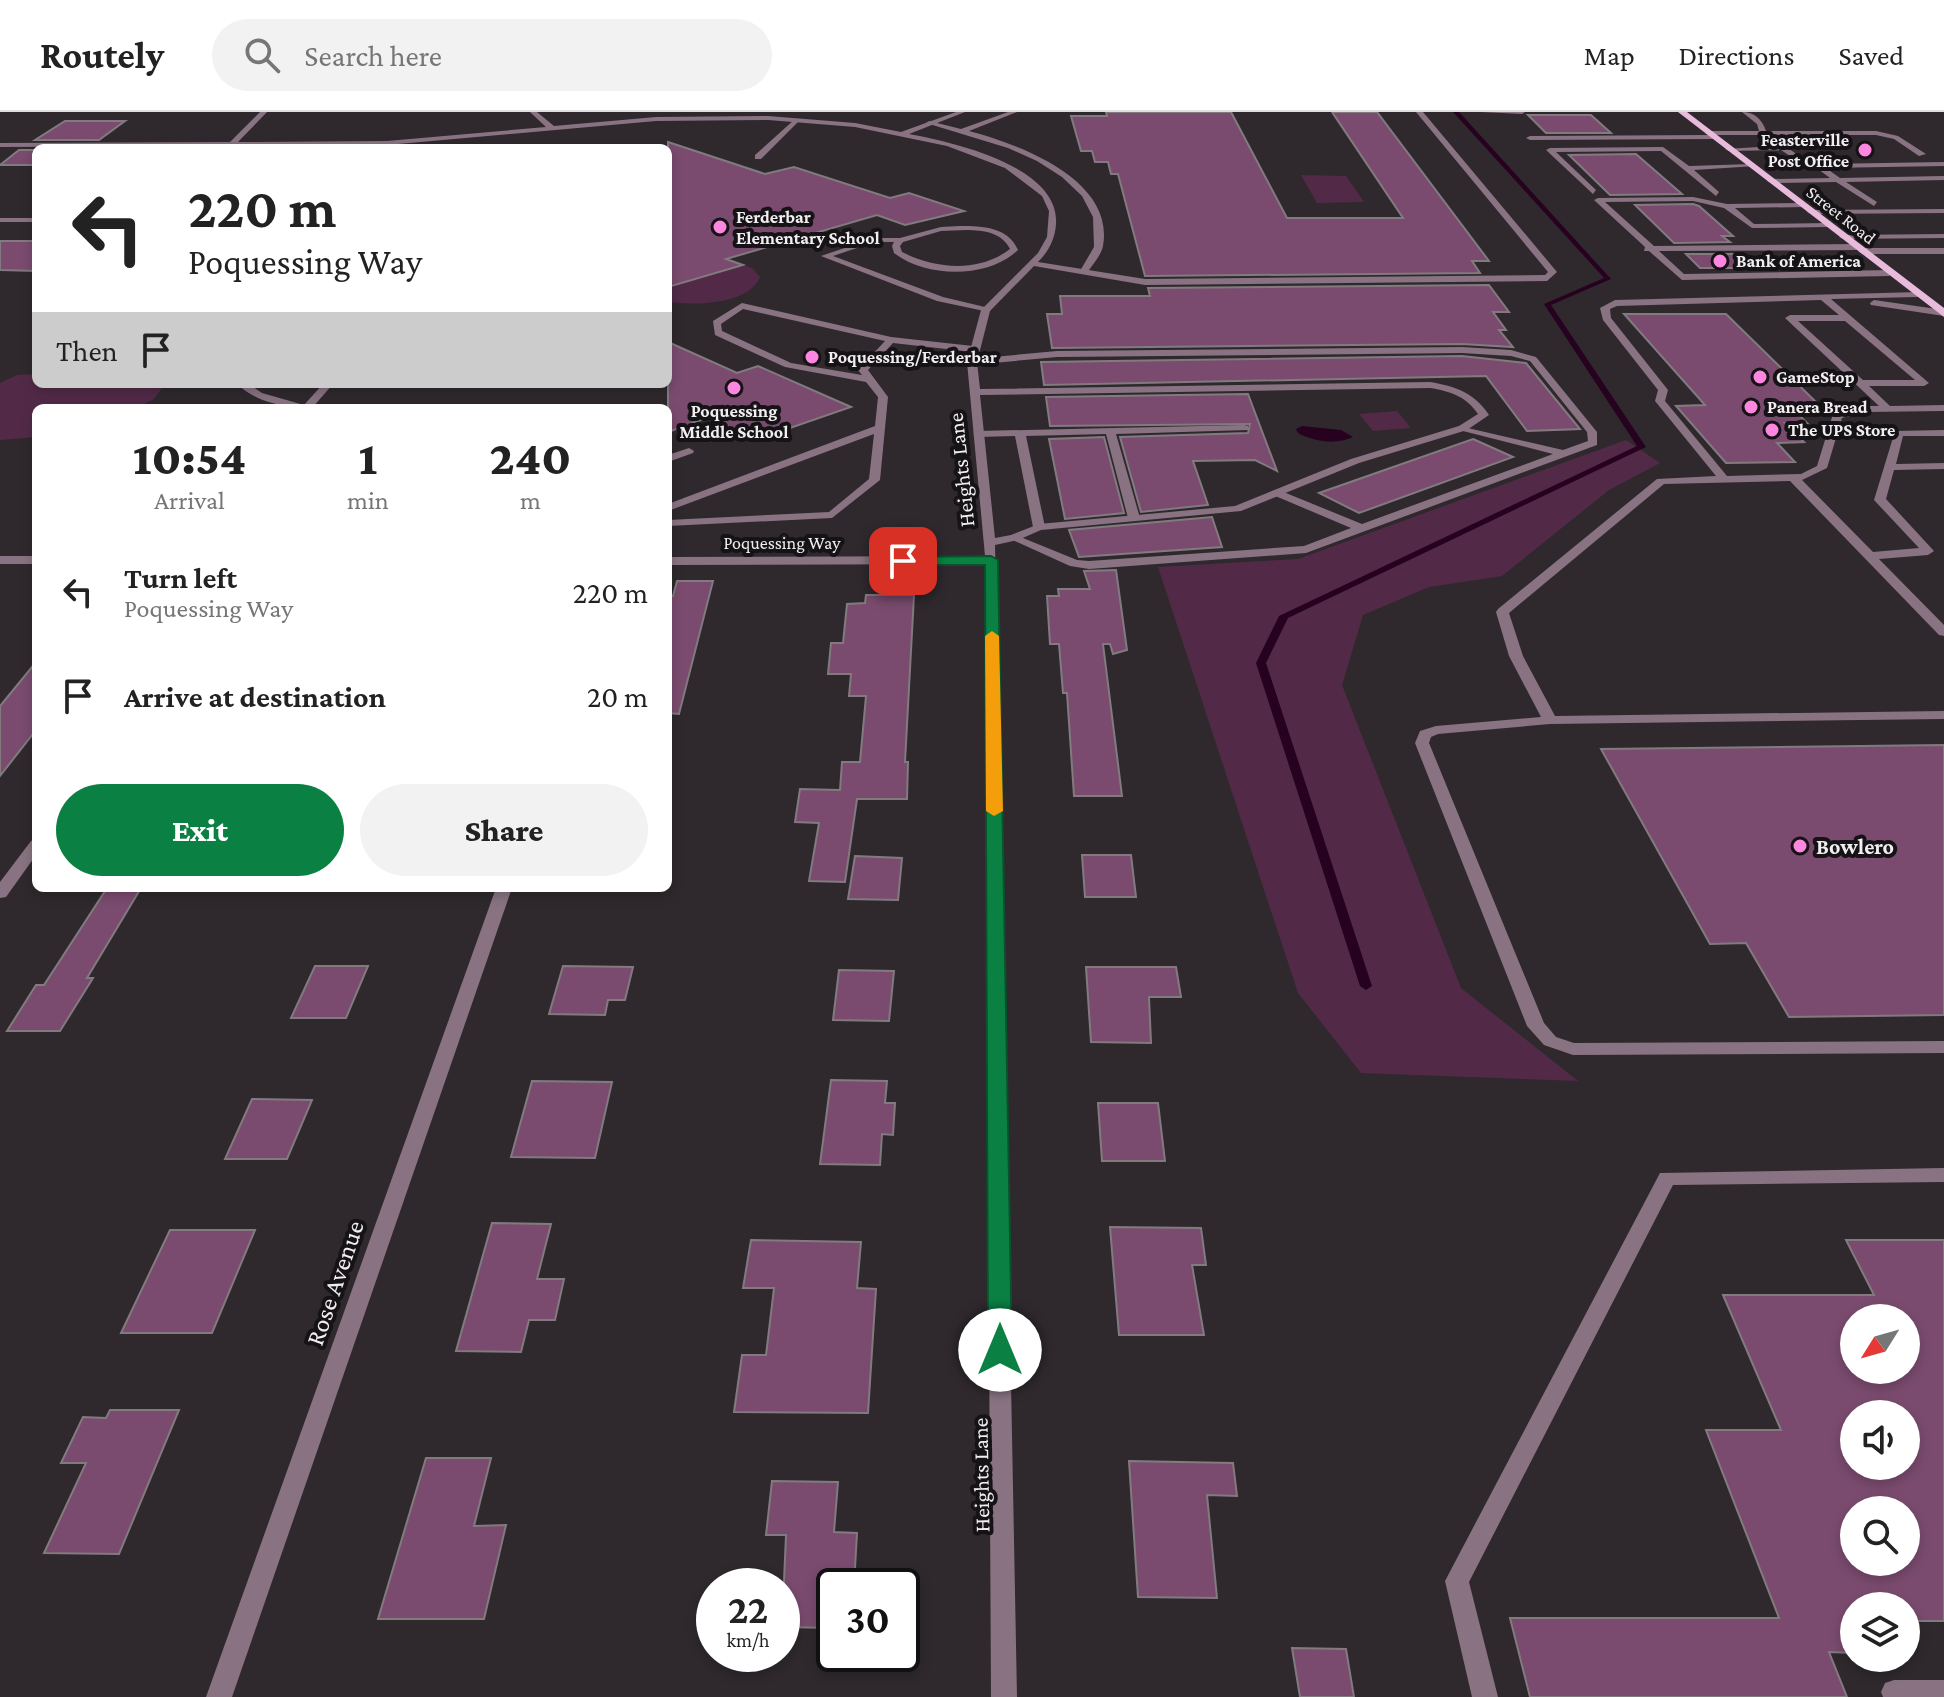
<!DOCTYPE html>
<style>
:root{--surface:#fff;--page:#f2f2f2;--text:#222;--muted:#767676;--line:#e0e0e0;--accent:#0b8043}
body{margin:0;font-family:"Crimson Pro",serif;background:var(--page);color:var(--text);height:100vh;display:flex;flex-direction:column;font-size:30px;white-space:nowrap}
*{box-sizing:border-box;margin:0}
p{font-size:26px;color:var(--muted)}
.icon{flex:none;width:44px;height:44px;fill:none;stroke:currentColor;stroke-width:2;stroke-linecap:round;stroke-linejoin:round}
.map{position:relative;flex:1;overflow:hidden}
.sheet{position:absolute;left:32px;top:292px;width:640px;height:488px;display:flex;flex-direction:column;background:var(--surface);border-radius:12px;box-shadow:0 4px 12px #0003}
.sheet>*{flex:none}
.hud{position:absolute;left:32px;top:32px;width:640px;height:244px;border-radius:12px;box-shadow:0 4px 12px #0003;background:#fff;color:var(--text);overflow:hidden}
.needle{width:52px;rotate:233deg}
.buttons{position:absolute;left:1840px;top:1192px;display:grid;gap:16px}
.buttons a{display:grid;place-items:center;width:80px;height:80px;border-radius:50%;background:var(--surface);box-shadow:0 4px 12px #0003;font-size:40px}
.speed{position:absolute;left:696px;top:1456px;display:flex;gap:16px;font-size:40px;font-weight:700;text-align:center}
.speed>*{display:grid;place-content:center;width:104px;height:104px;border-radius:50%;background:var(--surface);box-shadow:0 4px 12px #0003;line-height:1}
.speed small{font-size:20px;font-weight:400}
.speed .limit{border:4px solid #111;border-radius:12px;background:#fff;color:#111}
.pin{position:absolute;display:grid;place-items:center;width:68px;height:68px;color:#fff;margin:-34px;border-radius:16px;box-shadow:0 4px 12px #0006}
.me{position:absolute;width:88px;margin:-44px;rotate:0deg;stroke-linejoin:round;filter:drop-shadow(0 0 6px #0008)}
.turn{display:flex;align-items:center;gap:28px;height:168px;padding:0 24px;font-size:36px}
.turn .icon{width:104px;height:104px;stroke-width:2.5}
.turn b{display:block;font-size:56px;line-height:68px}
.then{display:flex;align-items:center;height:76px;padding:0 24px;background:#0003;gap:16px;font-size:30px}
.eta{display:flex;justify-content:space-evenly;align-items:center;height:136px;text-align:center}
.eta b{font-size:48px;font-weight:800;line-height:56px}
.action{display:flex;gap:16px;margin-top:auto;padding:16px 24px}
.action a{flex:1;height:92px;border-radius:48px;background:var(--accent);color:#fff;font-size:32px;font-weight:800;line-height:92px;text-align:center}
.action a+a{background:var(--page);color:var(--text)}
ul{padding:0;list-style:none}
li{display:flex;align-items:center;gap:24px;height:104px;padding:0 24px}
li div{flex:1}
li b{display:block;font-size:30px}
li em{font-style:normal}
header{display:flex;align-items:center;gap:48px;box-sizing:border-box;height:112px;padding:0 40px;background:var(--surface);border-bottom:2px solid var(--line)}
header strong{font-size:38px}
nav{display:flex;gap:44px;margin-inline-start:auto;font-size:28px}
.search{width:560px;height:72px;background:var(--page);display:flex;align-items:center;gap:20px;box-sizing:border-box;padding:0 28px;border-radius:44px;color:var(--muted);font-size:30px}
.map>svg:first-child{display:block}
.green{fill:#522a48}
.water{fill:#270120}
.lines{fill:none;stroke-linecap:round;stroke-linejoin:round}
.stream{fill:#270120;fill-rule:evenodd}
.building{fill:#7a4b6e;stroke:#817b7f;stroke-width:2;fill-rule:evenodd}
.service{fill:#897382;fill-rule:evenodd}
.minor{fill:#897382;fill-rule:evenodd}
.primary{fill:#e8badb;fill-rule:evenodd}
.route{fill:#0b8043;stroke:#07532c;stroke-width:2}
.slow{fill:#f59e0b}
.poi-dot{fill:#fd86e1;stroke:#151315;stroke-width:3}
.labels{text-anchor:middle;dominant-baseline:central;stroke-width:8;stroke-linejoin:round;paint-order:stroke}
.far-poi-label{font-size:18px;font-weight:bold;fill:#f1edf0;stroke:#151315;text-anchor:start}
.far-street-label{font-size:18px;fill:#f1edf0;stroke:#151315}
.street-label{font-size:22px;fill:#f1edf0;stroke:#151315}
.poi-label{font-size:22px;font-weight:bold;fill:#f1edf0;stroke:#151315;text-anchor:start}
.near-street-label{font-size:26px;fill:#f1edf0;stroke:#151315}
</style>
<header>
<strong>Routely</strong>
<div class="search"><svg class="icon" aria-label="search" viewBox="0 0 24 24"><circle cx="10" cy="10" r="6"/><path d="M15 15l6 6"/></svg>Search here</div>
<nav><a>Map</a><a>Directions</a><a>Saved</a></nav>
</header>
<div class="map">
<svg width="1944" height="1585" viewBox="0 0 1944 1585">
<rect width="100%" height="100%" fill="#2f292d"/>
<g class="green">
<polygon points="1301,63 1346,64 1364,90 1317,91"/>
<path d="M743 153 752 156 760 165C747 194 694 193 668 190V175Z"/>
<polygon points="36,262 36,272 165,272 154,287 136,296 36,296 36,325 0,328 0,271 17,263"/>
<polygon points="1397,299 1411,316 1373,319 1359,302"/>
<polygon points="1626,328 1660,351 1609,378 1502,464 1429,475 1363,503 1342,573 1461,876 1578,969 1361,961 1298,881 1158,455 1298,447"/>
</g>
<path class="water" d="M1302 314 1341 318 1353 325C1336 333 1315 330 1298 321L1296 317Z"/>
<g class="lines">
<polygon class="stream" points="1453,0 1459,0 1611,167 1551,193 1646,335 1288,506 1266,551 1372,874 1366,878 1360,874 1256,551 1279,504 1637,334 1544,192 1604,166"/>
</g>
<g class="building">
<polygon points="1106,0 1231,0 1287,106 1403,106 1332,0 1377,0 1489,149 1472,149 1480,161 1145,164 1118,62 1111,62 1108,50 1095,50 1092,39 1081,39 1071,4 1107,4"/>
<polygon points="1528,3 1591,3 1611,21 1546,21"/>
<polygon points="65,9 125,9 99,28 35,28"/>
<polygon points="668,30 765,62 794,55 890,86 909,81 964,99 905,113 877,103 726,147 743,153 668,175"/>
<polygon points="19,38 36,38 36,53 0,53"/>
<polygon points="1636,42 1682,82 1610,83 1569,43"/>
<polygon points="1693,92 1699,94 1733,124 1722,124 1730,130 1674,131 1635,93"/>
<polygon points="0,129 36,129 36,159 0,158"/>
<polygon points="1686,142 1743,142 1758,156 1700,156"/>
<polygon points="1489,173 1509,200 1493,200 1506,218 1499,218 1513,235 1462,232 1052,236 1047,202 1062,202 1060,184 1150,184 1148,176"/>
<polygon points="1624,202 1726,202 1819,293 1789,293 1807,311 1785,311 1804,330 1777,331 1795,350 1726,351 1676,294 1705,293"/>
<polygon points="668,230 737,261 758,254 851,295 755,328 709,305 668,320"/>
<polygon points="1462,244 1526,251 1580,317 1527,319 1486,264 1044,273 1041,250"/>
<polygon points="1248,282 1277,359 1255,348 1193,349 1208,393 1141,400 1120,325 1248,321 1250,312 1050,314 1046,285"/>
<polygon points="1104,325 1124,401 1065,407 1049,327"/>
<polygon points="1473,327 1513,345 1359,401 1319,381"/>
<polygon points="1212,405 1222,435 1079,445 1069,418"/>
<polygon points="1116,458 1127,538 1113,542 1110,532 1103,532 1122,684 1074,684 1067,581 1063,581 1059,532 1050,532 1047,484 1059,484 1058,477 1090,477 1084,459"/>
<polygon points="677,469 713,469 679,602 668,601 668,484 673,484"/>
<polygon points="866,483 914,483 905,650 908,650 907,687 857,687 845,770 809,769 819,711 795,710 800,677 840,678 842,650 860,650 866,584 849,584 851,562 828,562 831,531 843,531 847,492 865,491"/>
<polygon points="36,550 36,618 0,664 0,594"/>
<polygon points="1944,633 1944,903 1789,905 1746,831 1710,832 1601,637"/>
<polygon points="1082,743 1131,743 1136,785 1085,785"/>
<polygon points="855,744 902,746 898,788 848,787"/>
<polygon points="107,776 141,776 87,866 93,866 60,919 7,919 36,873 44,873"/>
<polygon points="315,854 368,854 346,906 291,906"/>
<polygon points="563,854 633,855 625,888 608,888 605,903 549,902"/>
<polygon points="1086,855 1176,855 1181,885 1149,885 1151,931 1091,930"/>
<polygon points="839,858 894,859 889,909 833,908"/>
<polygon points="831,968 887,969 885,991 895,991 893,1023 882,1022 880,1053 820,1052"/>
<polygon points="532,969 612,970 595,1046 511,1045"/>
<polygon points="252,987 312,988 287,1047 225,1047"/>
<polygon points="1098,991 1158,991 1165,1049 1102,1049"/>
<polygon points="492,1111 551,1112 537,1167 564,1167 555,1208 529,1208 521,1240 456,1239"/>
<polygon points="1110,1115 1201,1116 1206,1153 1192,1153 1204,1223 1119,1223"/>
<polygon points="170,1118 255,1118 212,1221 121,1221"/>
<polygon points="751,1128 861,1130 857,1176 876,1177 868,1301 734,1300 742,1243 766,1243 774,1176 743,1176"/>
<path d="M1846 1128H1944V1509H1906V1494H1854V1541L1829 1540 1847 1585H1530L1510 1506H1779L1706 1318H1781L1723 1183H1874ZM1854 1206H1906V1258H1854ZM1854 1302H1906V1354H1854ZM1854 1398H1906V1450H1854Z"/>
<polygon points="110,1298 179,1298 119,1442 44,1441 86,1351 61,1351 83,1305 106,1306"/>
<polygon points="426,1346 491,1346 474,1414 506,1413 484,1507 378,1507"/>
<polygon points="1129,1349 1233,1351 1237,1384 1207,1383 1217,1486 1138,1485"/>
<polygon points="772,1369 838,1370 834,1420 857,1421 854,1474 834,1474 834,1516 782,1515 786,1423 766,1423"/>
<polygon points="1292,1536 1346,1537 1354,1585 1300,1585"/>
</g>
<g class="lines">
<g class="service">
<path d="M1008 0H1017L969 19C1018 32 1115 67 1103 134 1101 144 1092 153 1087 161L1080 159 1094 135 1093 105 1082 84 1062 65 1037 49 1008 36 926 11 929 9 961 17Z"/>
<polygon points="1481,0 1525,0 1522,2"/>
<path d="M1742 0C1754 0 1762 7 1766 19H1876L1898 24 1926 42 1919 44 1894 27 1876 23H1770L1802 46 1799 50 1781 38 1729 39 1725 37 1776 34 1761 23H1713L1716 25 1712 27 1530 28 1526 26 1530 24 1708 23 1705 21 1709 19H1759L1757 12Z"/>
<polygon points="795,7 800,8 761,47 755,47 755,43"/>
<polygon points="1663,35 1689,54 1752,52 1756,54 1694,58 1719,80 1716,84 1661,39 1556,40 1596,78 1593,82 1546,38 1550,36"/>
<polygon points="1944,50 1944,54 1826,56 1840,66 1944,64 1944,68 1846,70 1877,90 1874,94 1836,70 1771,71 1767,69 1771,67 1830,66 1818,57 1823,52"/>
<polygon points="1693,85 1727,92 1802,91 1805,95 1735,96 1754,112 1828,111 1832,113 1828,115 1752,116 1724,96 1693,89 1605,90 1654,134 1856,132 1860,135 1856,138 1659,139 1684,162 1889,158 1893,161 1889,164 1682,168 1649,139 1644,139 1645,135 1594,88 1598,86"/>
<polygon points="1944,97 1944,101 1811,102 1807,100 1811,98"/>
<path d="M960 114C983 114 1008 115 1018 138 988 167 926 166 894 141L892 134 894 130H875L833 144 943 185 989 196V200L937 189 821 144 874 126H900L941 115ZM941 119C963 118 999 113 1010 137 979 161 935 157 902 140L900 134 903 130Z"/>
<polygon points="1944,122 1944,126 1843,127 1839,125 1843,123"/>
<path d="M1920 180V184L1917 185 1831 187 1929 271 1924 274H1869L1890 294 1944 293V299L1866 300 1842 306 1827 356 1802 368 1873 440 1919 436 1874 388 1895 319 1944 318V324H1903L1896 352 1944 351V357L1894 358 1886 387 1934 439 1928 443 1879 447 1944 513V524L1939 523 1790 369 1664 372 1509 501 1523 544 1555 604 1944 599V607L1550 612 1438 622 1431 625 1429 631 1544 911 1556 925 1574 931 1944 929V941L1573 943 1544 933 1527 914 1415 631 1420 619 1436 614 1541 605 1509 544 1496 500 1498 497 1657 367 1716 364 1655 289 1658 278 1603 208 1600 196 1615 188ZM1821 188 1839 203H1790L1785 206 1879 294H1866L1833 302 1817 354 1801 362 1727 364 1665 289 1668 278 1611 206 1610 197 1617 194ZM1798 209H1845L1915 268H1863Z"/>
<polygon points="1874,188 1944,198 1944,204 1871,193 1870,191"/>
<path d="M742 191 891 225 973 234 978 237 973 240 893 231 868 258 888 285 880 368 832 406 668 414V408L829 400 869 367 874 322 668 399V392L875 314 878 285 866 270 785 255 715 223 713 209ZM743 197 885 229 858 258 862 263 791 251 722 219 721 212Z"/>
<polygon points="1462,235 1511,238 1536,245 1597,320 1597,333 1306,441 1089,457 1070,454 1008,426 1014,422 1018,424 1077,448 1089,449 1304,434 1351,416 1273,383 1273,379 1281,379 1362,412 1553,342 1459,318 1459,314 1563,338 1588,329 1587,320 1530,249 1511,244 1462,241 1057,245 972,253 967,250 972,247 1057,239"/>
<path d="M237 272H249L262 281 304 293 323 272H333L312 296C286 296 257 291 237 272Z"/>
<polygon points="1244,313 1248,314 1248,318 1116,322 1140,406 1134,409 1128,406 1106,322 1026,324 1045,415 1039,418 1033,415 1015,324 978,325 973,322 978,319"/>
<polygon points="689,336 694,339 693,341 668,350 668,343"/>
<polygon points="1944,1056 1944,1070 1673,1073 1469,1470 1498,1585 1472,1585 1445,1469 1660,1061"/>
<polygon points="1894,1568 1944,1568 1944,1585 1883,1585 1881,1580 1885,1571"/>
</g>
<g class="minor">
<path d="M260 0H267L238 30 387 29 546 15 530 0H537L554 14 656 5 768 4 855 11 901 20 956 0H965L909 22C952 30 1060 54 1056 112 1055 127 1049 139 1038 150L1145 167 1545 163 1548 160 1416 0H1423L1557 160 1547 169 1145 173 1034 154 990 199 977 250 980 277 1430 270C1455 274 1475 281 1489 303L1467 318 1359 351 1241 399 1041 418 1018 428 995 433 1017 1585H991L985 452 668 453V445L985 444 967 250 981 198 1038 141 1047 125 1049 99 1042 84 1005 56 947 34 855 15 768 8 656 9 387 33 234 34 232 36H224L226 34 0 35V31L230 30ZM1430 276C1450 279 1467 285 1478 302L1459 314 1351 347 1235 394 1039 412 1011 423 995 426 980 283Z"/>
<rect x="0" y="106" width="36" height="4"/>
<polygon points="1944,136 1944,142 1862,142 1858,139 1862,136"/>
<rect x="0" y="444" width="36" height="8"/>
<polygon points="36,727 36,743 6,785 0,786 0,770 31,729"/>
<polygon points="496,776 512,776 232,1585 206,1585"/>
</g>
<polygon class="primary" points="1678,0 1687,0 1944,196 1944,205"/>
</g>
<polygon class="route" points="991,444 998,448 1012,1238 1009,1245 1000,1248 991,1245 988,1238 985,453 903,453 896,449 903,445"/>
<polygon class="slow" points="992,519 999,524 1003,699 994,704 986,699 985,524"/>
<g class="poi-dot">
<circle cx="1865" cy="38" r="8"/>
<circle cx="720" cy="115" r="8"/>
<circle cx="1720" cy="149" r="8"/>
<circle cx="812" cy="245" r="8"/>
<circle cx="1760" cy="265" r="8"/>
<circle cx="734" cy="276" r="8"/>
<circle cx="1751" cy="295" r="8"/>
<circle cx="1772" cy="318" r="8"/>
<circle cx="1800" cy="734" r="8"/>
</g>
<g class="labels">
<g class="far-poi-label">
<text x="1849" y="28" text-anchor="end">Feasterville<tspan x="1849" dy="21">Post Office</tspan></text>
<text x="736" y="105">Ferderbar<tspan x="736" dy="21">Elementary School</tspan></text>
<text x="1736" y="149">Bank of America</text>
<text x="828" y="245">Poquessing/Ferderbar</text>
<text x="1776" y="265">GameStop</text>
<text x="1767" y="295">Panera Bread</text>
<text x="734" y="299" text-anchor="middle">Poquessing<tspan x="734" dy="21">Middle School</tspan></text>
<text x="1788" y="318">The UPS Store</text>
</g>
<g class="far-street-label">
<text transform="translate(1841 103) rotate(38)">Street Road</text>
<text x="782" y="431">Poquessing Way</text>
</g>
<g class="street-label">
<text transform="translate(961 358) rotate(-96)">Heights Lane</text>
<text transform="translate(981 1363) rotate(-91)">Heights Lane</text>
</g>
<g class="poi-label">
<text x="1816" y="734">Bowlero</text>
</g>
<g class="near-street-label">
<text transform="translate(335 1171) rotate(-71)">Rose Avenue</text>
</g>
</g>
</svg>
<div class="buttons">
<a><svg class="needle" viewBox="-14 -14 28 28"><path d="M0-13l5 13h-10z" fill="#e53935"/><path d="M0 13l5-13h-10z" fill="#767676"/></svg></a>
<a><svg class="icon" aria-label="sound" viewBox="0 0 24 24"><path d="M4 9h4l5-4v14l-5-4H4zM17 9q2 3 0 6"/></svg></a>
<a><svg class="icon" aria-label="search" viewBox="0 0 24 24"><circle cx="10" cy="10" r="6"/><path d="M15 15l6 6"/></svg></a>
<a><svg class="icon" aria-label="layers" viewBox="0 0 24 24"><path d="M12 4l9 5-9 5-9-5zM3 14l9 5 9-5"/></svg></a>
</div>
<div class="speed"><div>22<small>km/h</small></div><div class="limit">30</div></div>
<div class="pin" style="left:903px;top:449px;background:#d93025"><svg class="icon" aria-label="arrive" viewBox="0 0 24 24"><path d="M6 21V4h12l-3 4 3 4H6"/></svg></div>
<svg class="me" style="left:1000px;top:1238px" viewBox="-20 -20 40 40"><circle r="19" fill="#fff"/><path d="M0-13L10 11 0 6-10 11z" fill="#0b8043"/></svg>
<div class="hud">
<div class="turn"><svg class="icon" aria-label="left" viewBox="0 0 24 24"><path d="M17 20v-9H6M10 6l-5 5 5 5"/></svg><div><b>220 m</b>Poquessing Way</div></div>
<div class="then">Then<svg class="icon" aria-label="arrive" viewBox="0 0 24 24"><path d="M6 21V4h12l-3 4 3 4H6"/></svg></div>
</div>
<section class="sheet">
<div class="eta">
<div><b>10:54</b><p>Arrival</p></div>
<div><b>1</b><p>min</p></div>
<div><b>240</b><p>m</p></div>
</div>
<ul>
<li><svg class="icon" aria-label="left" viewBox="0 0 24 24"><path d="M17 20v-9H6M10 6l-5 5 5 5"/></svg><div><b>Turn left</b><p>Poquessing Way</p></div><em>220 m</em></li>
<li><svg class="icon" aria-label="arrive" viewBox="0 0 24 24"><path d="M6 21V4h12l-3 4 3 4H6"/></svg><div><b>Arrive at destination</b></div><em>20 m</em></li>
</ul>
<div class="action"><a>Exit</a><a>Share</a></div>
</section>
</div>
